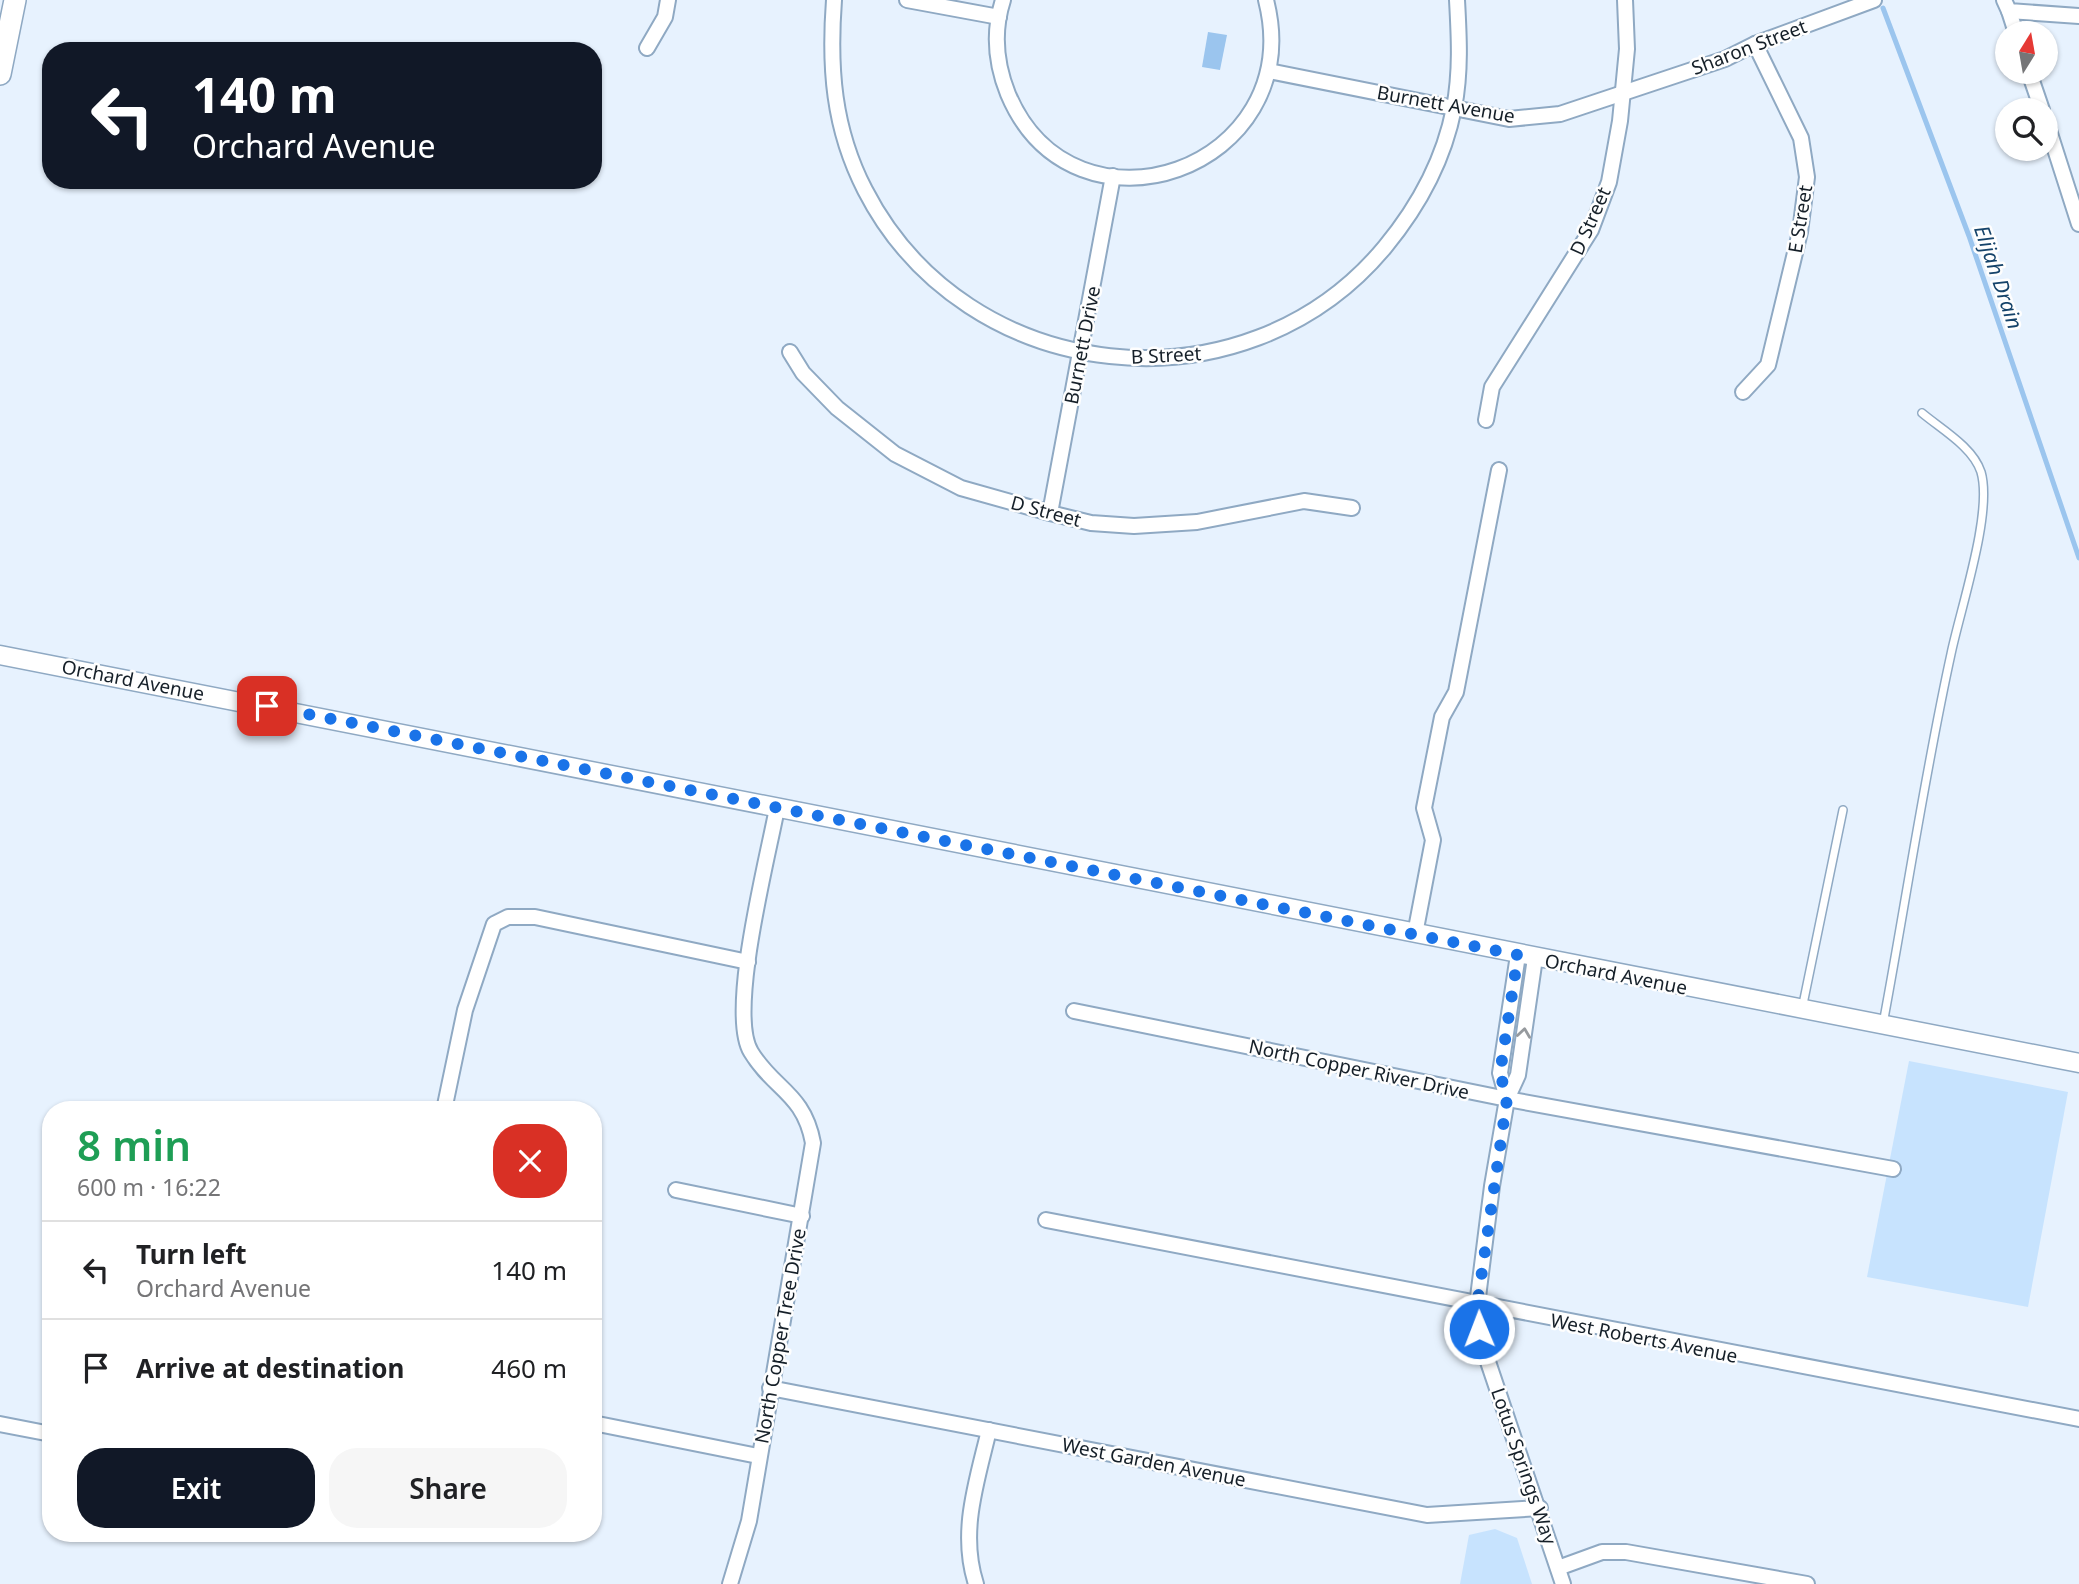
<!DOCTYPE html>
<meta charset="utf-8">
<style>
:root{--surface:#fff;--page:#f6f6f6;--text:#202124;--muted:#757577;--line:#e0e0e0;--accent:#111827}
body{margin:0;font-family:"Noto Sans",sans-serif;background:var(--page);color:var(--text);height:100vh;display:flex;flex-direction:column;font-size:26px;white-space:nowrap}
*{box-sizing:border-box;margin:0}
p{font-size:23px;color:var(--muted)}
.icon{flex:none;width:38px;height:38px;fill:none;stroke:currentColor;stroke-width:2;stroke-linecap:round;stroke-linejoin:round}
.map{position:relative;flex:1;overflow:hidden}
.sheet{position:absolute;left:42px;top:1101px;width:560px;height:441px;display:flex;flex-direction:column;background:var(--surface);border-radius:28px;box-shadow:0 2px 5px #0004}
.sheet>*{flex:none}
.top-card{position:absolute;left:42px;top:42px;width:560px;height:147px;border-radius:28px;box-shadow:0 2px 5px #0004;background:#111827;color:#fff;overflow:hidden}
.needle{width:46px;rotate:11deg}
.controls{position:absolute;left:1995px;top:21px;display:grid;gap:14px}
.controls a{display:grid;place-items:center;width:63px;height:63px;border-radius:50%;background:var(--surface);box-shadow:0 2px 5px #0004;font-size:35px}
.pin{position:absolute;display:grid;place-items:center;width:60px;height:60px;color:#fff;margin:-30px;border-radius:14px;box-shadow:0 4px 10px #0006}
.me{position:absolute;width:77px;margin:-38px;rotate:359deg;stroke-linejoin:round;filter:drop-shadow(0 0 5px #0008)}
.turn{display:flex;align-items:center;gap:24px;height:147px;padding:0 35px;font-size:32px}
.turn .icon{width:91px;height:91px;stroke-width:2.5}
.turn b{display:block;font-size:49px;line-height:60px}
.round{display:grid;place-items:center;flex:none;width:74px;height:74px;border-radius:28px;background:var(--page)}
.overview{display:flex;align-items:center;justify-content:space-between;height:119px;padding:0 35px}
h1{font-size:42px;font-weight:600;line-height:52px;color:#1e9e55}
.primary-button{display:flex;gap:14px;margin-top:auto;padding:14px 35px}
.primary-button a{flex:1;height:80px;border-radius:28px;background:var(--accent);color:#fff;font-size:28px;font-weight:600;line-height:80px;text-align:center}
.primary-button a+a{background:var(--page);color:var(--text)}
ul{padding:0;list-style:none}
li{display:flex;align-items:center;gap:21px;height:98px;padding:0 35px;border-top:2px solid var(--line)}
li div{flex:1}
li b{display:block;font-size:26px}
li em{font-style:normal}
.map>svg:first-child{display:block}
.green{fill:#c7e3fe}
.water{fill:#9bc5ee}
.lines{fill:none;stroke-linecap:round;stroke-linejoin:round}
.stream{stroke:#9bc5ee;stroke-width:5}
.service-casing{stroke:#8fa9c3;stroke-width:10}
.minor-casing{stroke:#8fa9c3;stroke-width:18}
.tertiary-casing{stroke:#8fa9c3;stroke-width:21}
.secondary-casing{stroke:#8fa9c3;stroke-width:24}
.service{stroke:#fff;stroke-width:7}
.minor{stroke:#fff;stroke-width:14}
.tertiary{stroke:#fff;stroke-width:18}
.secondary{stroke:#fff;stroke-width:21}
.oneway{stroke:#969a9e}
.route{stroke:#1a73e8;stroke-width:12;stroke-dasharray:0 21.6}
.labels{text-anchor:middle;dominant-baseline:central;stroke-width:5;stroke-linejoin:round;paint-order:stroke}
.street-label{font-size:19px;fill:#151f28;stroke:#fefefe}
.water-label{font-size:21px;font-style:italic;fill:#15436a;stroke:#fefefe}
</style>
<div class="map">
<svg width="2079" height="1584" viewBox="0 0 2079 1584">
<rect width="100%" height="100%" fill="#e7f2fe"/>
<g class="green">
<polygon points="1909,1061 2068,1092 2028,1307 1867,1277"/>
<polygon points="1495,1529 1517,1538 1532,1584 1460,1584 1469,1535"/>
</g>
<polygon class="water" points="1208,32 1227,35 1220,70 1202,67"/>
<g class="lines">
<polyline class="stream" points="1883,8 1969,236 2079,558"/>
<g class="service-casing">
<g id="service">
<polyline points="1802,1009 1843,810"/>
<path d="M1883 1024C1906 901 1924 777 1951 654 1960 610 1993 513 1981 472 1973 447 1941 429 1922 413"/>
</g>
</g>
<g class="minor-casing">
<g id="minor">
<path d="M834 0C829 67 833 128 865 190 966 387 1244 417 1385 247 1418 207 1444 159 1454 108 1461 72 1459 36 1457 0"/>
<polyline points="907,0 999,17"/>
<path d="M1003 0C993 31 996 64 1008 94 1074 251 1309 169 1266 0"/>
<polyline points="2004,0 2009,11 2079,16"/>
<polyline points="2009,11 2016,33"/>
<polyline points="647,48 665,17 668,0"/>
<polyline points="1269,71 1509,119 1560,114 1725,59 1755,44 1874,0"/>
<polyline points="2029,72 2042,110"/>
<polyline points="2046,121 2079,224"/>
<polyline points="790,352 803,373 837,408 895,454 961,488 1050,513 1091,523 1134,526 1197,522 1304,501 1352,508"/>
<polyline points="1743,392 1768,365 1800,232 1807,177 1801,138 1755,44"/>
<polyline points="1486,420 1492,387 1591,230 1609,182 1620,121 1627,49 1625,0"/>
<polyline points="1050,513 1113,176"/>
<polyline points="1415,934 1433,840 1424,808 1442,717 1456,692 1499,470"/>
<polyline points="1535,958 1518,1075 1507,1099 1492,1186 1476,1313 1482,1344 1563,1584"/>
<polyline points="1074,1011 1507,1099 1893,1169"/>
<polyline points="1507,1099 1500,1073 1518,955"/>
<polyline points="444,1110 465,1010 494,924 508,917 535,917 748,962"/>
<polyline points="676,1190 802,1216"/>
<polyline points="1046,1220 2079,1419"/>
<polyline points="770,1388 1427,1515 1540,1508"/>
<polyline points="593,1423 758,1456"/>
<polyline points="0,1424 51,1434"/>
<polyline points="1558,1568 1602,1552 1626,1552 1807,1584"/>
<path d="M730 1584 749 1521 813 1143C804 1093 773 1089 751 1052 727 1013 768 857 777 808"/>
<path d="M976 1584C959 1532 977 1481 989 1430"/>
</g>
</g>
<g class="tertiary-casing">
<polyline id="tertiary" points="0,655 2079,1063"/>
</g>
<g class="secondary-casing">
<polyline id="secondary" points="0,74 15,0"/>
</g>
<use href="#service" class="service"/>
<use href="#minor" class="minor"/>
<use href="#tertiary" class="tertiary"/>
<use href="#secondary" class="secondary"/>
</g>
<defs><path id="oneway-chevron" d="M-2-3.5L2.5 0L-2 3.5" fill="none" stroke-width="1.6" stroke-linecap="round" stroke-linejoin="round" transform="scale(1.75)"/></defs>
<use class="oneway" href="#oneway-chevron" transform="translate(1524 1033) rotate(-82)"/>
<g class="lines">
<polyline class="route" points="267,706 1518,955 1500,1073 1507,1099 1476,1313 1479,1329"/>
</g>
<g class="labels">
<g class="street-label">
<text transform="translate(1749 47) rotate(-21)">Sharon Street</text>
<text transform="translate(1446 104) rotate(10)">Burnett Avenue</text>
<text transform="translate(1800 219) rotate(-81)">E Street</text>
<text transform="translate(1590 221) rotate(-66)">D Street</text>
<text transform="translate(1082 345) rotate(-79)">Burnett Drive</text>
<text transform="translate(1166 355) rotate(-3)">B Street</text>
<text transform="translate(1046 511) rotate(15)">D Street</text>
<text transform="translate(133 680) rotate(11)">Orchard Avenue</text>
<text transform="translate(1616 974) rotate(11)">Orchard Avenue</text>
<text transform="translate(1359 1069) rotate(12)">North Copper River Drive</text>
<text transform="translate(780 1336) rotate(-80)">North Copper Tree Drive</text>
<text transform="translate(1644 1338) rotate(11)">West Roberts Avenue</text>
<text transform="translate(1154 1462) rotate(11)">West Garden Avenue</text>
<text transform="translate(1524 1466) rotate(71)">Lotus Springs Way</text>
</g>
<g class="water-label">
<text transform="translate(1999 277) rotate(71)">Elijah Drain</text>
</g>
</g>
</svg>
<div class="controls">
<a><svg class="needle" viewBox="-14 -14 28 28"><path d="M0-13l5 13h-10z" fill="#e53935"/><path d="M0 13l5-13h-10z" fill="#757577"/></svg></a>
<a><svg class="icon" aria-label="search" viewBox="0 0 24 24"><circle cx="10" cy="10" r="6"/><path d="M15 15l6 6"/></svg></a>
</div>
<div class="pin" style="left:267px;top:706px;background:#d93025"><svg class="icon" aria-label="arrive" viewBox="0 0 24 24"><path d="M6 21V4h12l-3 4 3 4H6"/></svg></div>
<svg class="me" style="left:1479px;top:1329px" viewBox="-20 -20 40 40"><circle r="17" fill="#1a73e8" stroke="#fff" stroke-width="3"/><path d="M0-11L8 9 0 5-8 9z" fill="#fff"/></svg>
<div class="top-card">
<div class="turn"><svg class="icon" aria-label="left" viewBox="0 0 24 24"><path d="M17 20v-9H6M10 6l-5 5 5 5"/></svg><div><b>140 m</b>Orchard Avenue</div></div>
</div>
<section class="sheet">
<div class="overview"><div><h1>8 min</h1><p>600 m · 16:22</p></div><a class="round" style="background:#d93025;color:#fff"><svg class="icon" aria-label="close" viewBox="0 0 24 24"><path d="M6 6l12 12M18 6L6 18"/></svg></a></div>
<ul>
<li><svg class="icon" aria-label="left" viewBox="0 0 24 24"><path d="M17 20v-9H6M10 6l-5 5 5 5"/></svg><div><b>Turn left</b><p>Orchard Avenue</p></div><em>140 m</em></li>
<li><svg class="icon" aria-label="arrive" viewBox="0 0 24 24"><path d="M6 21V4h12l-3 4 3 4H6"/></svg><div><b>Arrive at destination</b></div><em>460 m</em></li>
</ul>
<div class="primary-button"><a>Exit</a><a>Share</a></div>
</section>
</div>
